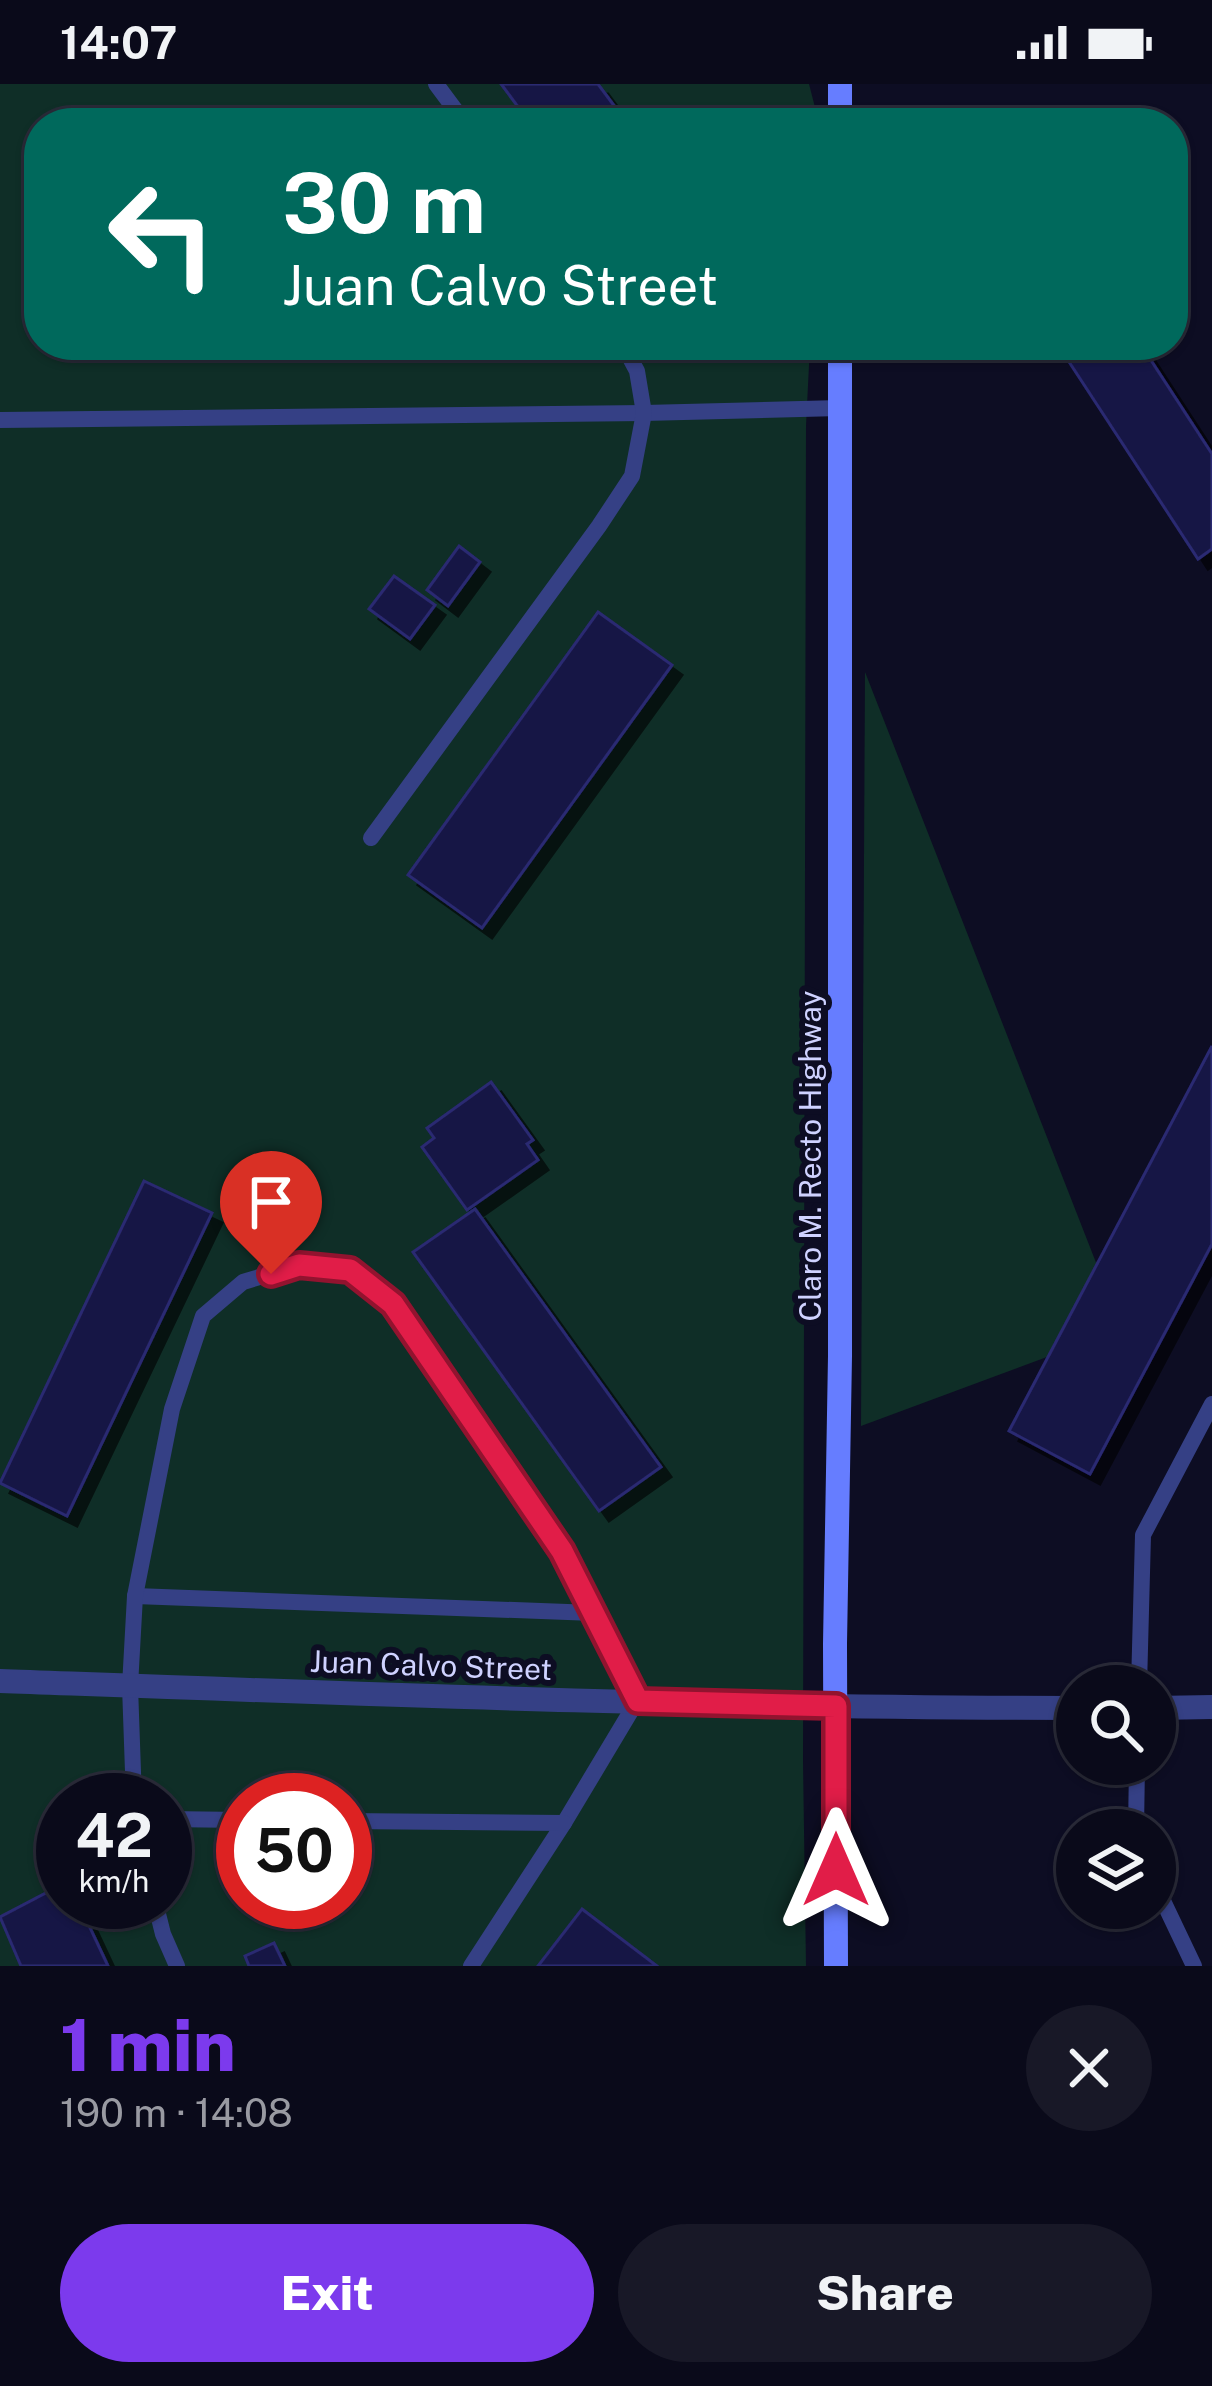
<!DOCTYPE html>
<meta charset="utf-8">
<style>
:root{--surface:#0a0a1a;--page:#181827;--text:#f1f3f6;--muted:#999aa2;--line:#2a2b39;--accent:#7c3aed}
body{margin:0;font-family:"Public Sans",sans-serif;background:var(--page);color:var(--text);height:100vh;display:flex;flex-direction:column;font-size:45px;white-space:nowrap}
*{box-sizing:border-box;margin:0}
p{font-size:39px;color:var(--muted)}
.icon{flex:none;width:66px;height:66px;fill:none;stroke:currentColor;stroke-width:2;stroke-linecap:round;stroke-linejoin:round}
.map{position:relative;height:1882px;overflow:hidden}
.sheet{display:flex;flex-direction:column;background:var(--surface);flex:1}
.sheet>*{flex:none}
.banner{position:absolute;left:24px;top:24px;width:1164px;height:252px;border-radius:48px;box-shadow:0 3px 9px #0004,0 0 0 3px var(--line);background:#00695c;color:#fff;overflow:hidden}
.controls{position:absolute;left:1056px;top:1581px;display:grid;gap:24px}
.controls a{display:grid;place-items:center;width:120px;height:120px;border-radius:50%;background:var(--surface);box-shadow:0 3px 9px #0004,0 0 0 3px var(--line);font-size:60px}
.speed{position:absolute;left:36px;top:1689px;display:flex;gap:24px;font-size:60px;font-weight:700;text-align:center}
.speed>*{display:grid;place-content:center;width:156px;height:156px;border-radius:50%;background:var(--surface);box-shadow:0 3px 9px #0004,0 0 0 3px var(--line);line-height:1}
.speed small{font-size:30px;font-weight:400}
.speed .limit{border:18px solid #d22;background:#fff;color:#111}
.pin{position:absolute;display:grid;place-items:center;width:102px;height:102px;color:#fff;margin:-123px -51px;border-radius:50% 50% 50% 0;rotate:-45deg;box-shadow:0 0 12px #0007}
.pin .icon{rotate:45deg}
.me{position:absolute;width:132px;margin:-66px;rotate:0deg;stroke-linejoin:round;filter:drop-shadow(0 0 9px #0008)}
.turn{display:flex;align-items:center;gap:42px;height:252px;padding:0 60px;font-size:54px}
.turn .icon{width:156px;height:156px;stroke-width:2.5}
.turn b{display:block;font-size:84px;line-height:102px}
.round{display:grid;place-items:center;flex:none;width:126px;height:126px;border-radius:63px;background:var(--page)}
.overview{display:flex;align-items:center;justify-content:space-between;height:204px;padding:0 60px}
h1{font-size:72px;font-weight:800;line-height:90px;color:var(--accent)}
.button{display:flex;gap:24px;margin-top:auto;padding:24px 60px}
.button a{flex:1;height:138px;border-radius:72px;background:var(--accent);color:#fff;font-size:48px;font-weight:800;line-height:138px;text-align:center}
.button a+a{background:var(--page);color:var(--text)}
.status{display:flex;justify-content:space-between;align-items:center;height:84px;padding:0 60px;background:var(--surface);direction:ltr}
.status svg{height:33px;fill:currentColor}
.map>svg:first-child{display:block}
.green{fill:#0f2e27;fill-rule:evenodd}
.building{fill:#191845;stroke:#2a2972;stroke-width:3;filter:url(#shadow)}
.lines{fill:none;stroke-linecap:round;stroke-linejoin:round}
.lane{stroke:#354085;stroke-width:16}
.street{stroke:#354085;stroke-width:24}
.secondary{stroke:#667dff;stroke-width:24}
.route-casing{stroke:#92132f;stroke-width:30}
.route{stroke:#e11d48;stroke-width:21}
.labels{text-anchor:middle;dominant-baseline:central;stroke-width:12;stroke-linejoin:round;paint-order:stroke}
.street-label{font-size:30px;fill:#cfd2ff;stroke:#0d0d23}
</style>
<div class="status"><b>14:07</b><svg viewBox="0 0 49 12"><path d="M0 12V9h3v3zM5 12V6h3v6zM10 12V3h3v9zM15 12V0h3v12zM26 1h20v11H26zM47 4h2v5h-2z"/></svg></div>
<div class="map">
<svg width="1212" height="1882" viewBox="0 0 1212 1882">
<defs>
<filter id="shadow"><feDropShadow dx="10" dy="10" stdDeviation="0" flood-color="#0009"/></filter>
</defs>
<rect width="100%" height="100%" fill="#0d0d23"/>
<g class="green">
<path d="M0 0H809L819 39H39V261H810L806 342 803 1677 806 1882H0ZM63 1716H165V1818H63ZM243 1716H345V1818H243Z"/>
<polygon points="865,588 1122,1245 861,1342"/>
</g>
<g class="building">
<polygon points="501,0 598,0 627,39 530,39"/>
<polygon points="1058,261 1141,261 1212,370 1212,465 1198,475"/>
<polygon points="459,462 480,478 448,522 427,506"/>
<polygon points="394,492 435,521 410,555 369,525"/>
<polygon points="598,528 672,581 482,844 408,791"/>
<polygon points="1212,962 1212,1160 1090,1390 1009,1347"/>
<polygon points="491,998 533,1056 527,1060 538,1076 467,1126 422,1063 434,1054 427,1044"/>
<polygon points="144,1097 212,1129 67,1432 0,1399"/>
<polygon points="475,1125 661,1383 599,1427 413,1168"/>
<polygon points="63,1800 63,1818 78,1818 108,1882 21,1882 0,1833"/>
<polygon points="582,1825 657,1882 538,1882"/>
<polygon points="274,1859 285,1882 249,1882 245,1872"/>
</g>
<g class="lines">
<g class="lane">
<polyline points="436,0 465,39"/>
<polyline points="0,336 644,329 840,324"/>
<polyline points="371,754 599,442 632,392 644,329 637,287 623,261"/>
<polyline points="135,1512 594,1529"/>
<polyline points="1139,1602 1143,1451 1212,1320"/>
<polyline points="134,1716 130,1602 135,1512 172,1325 203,1232 243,1198 299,1181 350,1186 393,1220 562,1467 637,1617 564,1739 471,1882"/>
<polyline points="165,1735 243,1736"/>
<polyline points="345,1737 564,1739"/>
<polyline points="1136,1746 1137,1680"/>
<polyline points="1155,1800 1194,1882"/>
<polyline points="155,1818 163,1850 177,1882"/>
</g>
<g class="street">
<path d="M0 1597C359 1610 718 1624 1077 1624"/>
<polyline points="1155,1624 1212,1623"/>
</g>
<g class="secondary">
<polyline points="840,0 840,39"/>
<polyline points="836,1882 835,1560 840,1272 840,261"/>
</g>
</g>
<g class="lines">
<g class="route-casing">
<polyline id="route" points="271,1190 299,1181 350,1186 393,1220 562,1467 638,1617 836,1622 836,1786"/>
</g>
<use href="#route" class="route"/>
</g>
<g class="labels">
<g class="street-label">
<text transform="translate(810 1072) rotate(-90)">Claro M. Recto Highway</text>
<text transform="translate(431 1581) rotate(2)">Juan Calvo Street</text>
</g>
</g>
</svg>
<div class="controls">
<a><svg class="icon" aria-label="search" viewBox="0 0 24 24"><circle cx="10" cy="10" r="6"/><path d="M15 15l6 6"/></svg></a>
<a><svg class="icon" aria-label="layers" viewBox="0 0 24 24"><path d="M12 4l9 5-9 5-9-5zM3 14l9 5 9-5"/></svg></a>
</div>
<div class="speed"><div>42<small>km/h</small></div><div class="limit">50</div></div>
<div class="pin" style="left:271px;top:1190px;background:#d93025"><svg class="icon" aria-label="arrive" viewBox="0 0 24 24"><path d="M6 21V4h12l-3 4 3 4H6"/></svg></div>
<svg class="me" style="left:836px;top:1786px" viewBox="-20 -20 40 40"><path d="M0-17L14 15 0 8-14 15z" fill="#e11d48" stroke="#fff" stroke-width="4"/></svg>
<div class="banner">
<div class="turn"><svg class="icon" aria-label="left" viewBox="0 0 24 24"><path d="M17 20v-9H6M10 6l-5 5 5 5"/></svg><div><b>30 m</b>Juan Calvo Street</div></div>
</div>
</div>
<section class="sheet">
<div class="overview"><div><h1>1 min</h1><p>190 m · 14:08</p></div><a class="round"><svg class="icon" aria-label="close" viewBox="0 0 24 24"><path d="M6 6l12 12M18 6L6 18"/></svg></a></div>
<div class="button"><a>Exit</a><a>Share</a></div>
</section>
